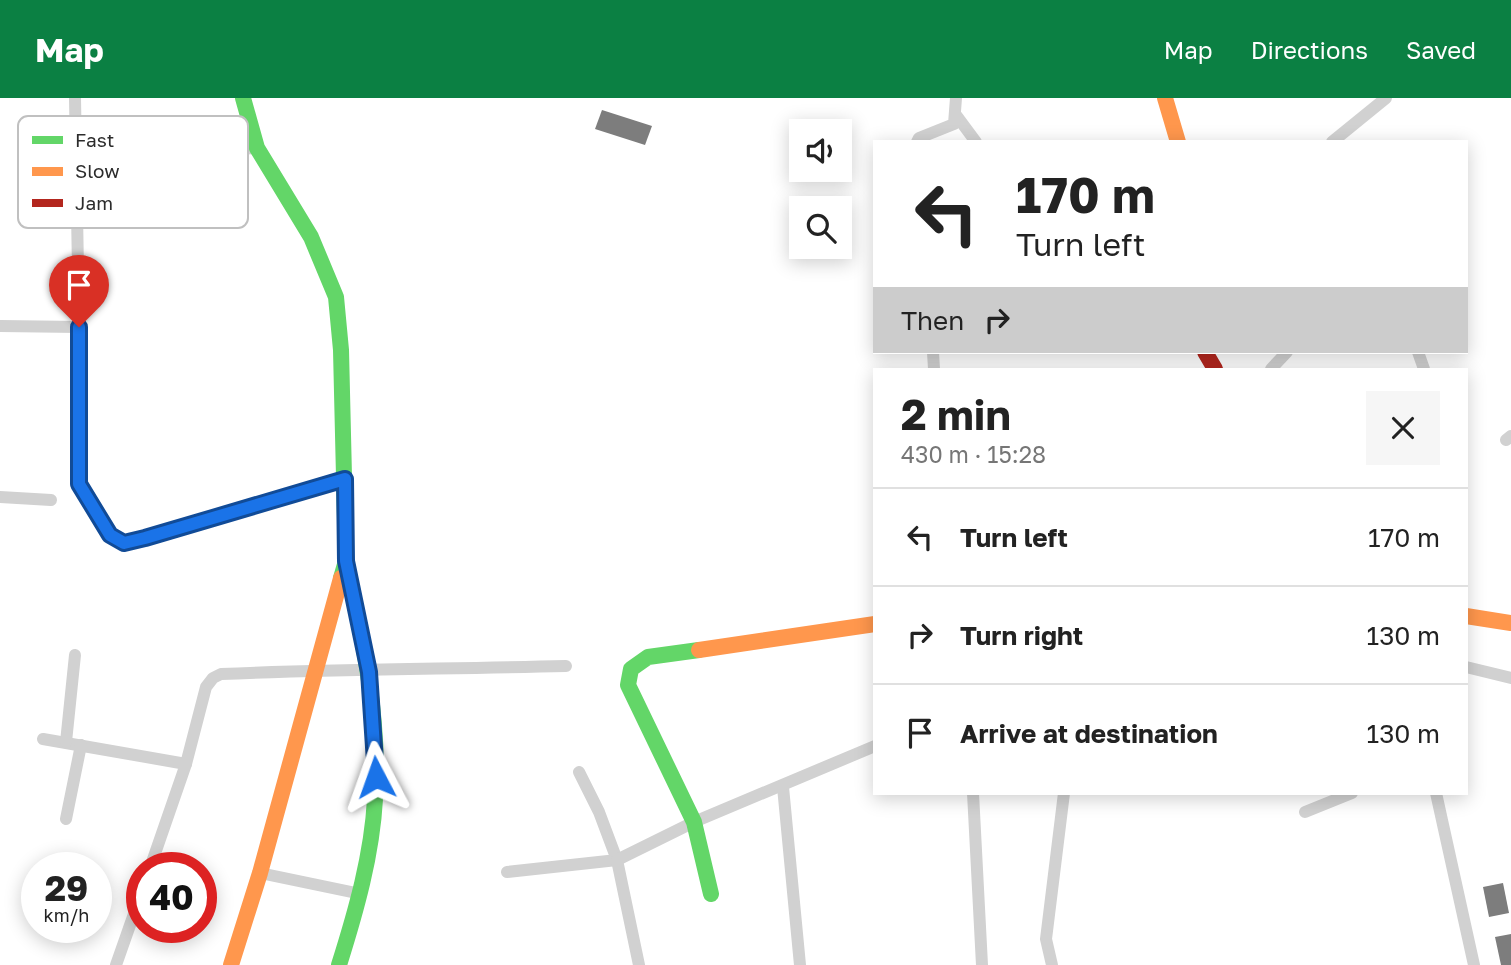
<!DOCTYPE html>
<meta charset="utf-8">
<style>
:root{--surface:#fff;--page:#f6f6f6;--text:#222;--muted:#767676;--line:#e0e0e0;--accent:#0b8043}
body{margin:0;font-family:"Golos Text",sans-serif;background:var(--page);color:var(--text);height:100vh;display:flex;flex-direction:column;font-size:26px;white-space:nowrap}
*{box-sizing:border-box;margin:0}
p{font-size:23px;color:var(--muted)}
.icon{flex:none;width:38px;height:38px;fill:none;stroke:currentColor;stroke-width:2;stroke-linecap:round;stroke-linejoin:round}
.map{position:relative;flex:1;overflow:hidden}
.drawer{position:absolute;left:873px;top:270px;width:595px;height:427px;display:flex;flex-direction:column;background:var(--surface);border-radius:0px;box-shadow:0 4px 18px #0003}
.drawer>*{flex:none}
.hud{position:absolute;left:873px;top:42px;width:595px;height:214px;border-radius:0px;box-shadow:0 4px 18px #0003;background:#fff;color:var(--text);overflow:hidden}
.buttons{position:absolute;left:789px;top:21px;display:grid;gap:14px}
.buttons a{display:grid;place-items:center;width:63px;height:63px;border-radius:0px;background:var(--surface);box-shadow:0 4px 18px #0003;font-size:35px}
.speed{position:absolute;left:21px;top:754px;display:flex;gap:14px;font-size:35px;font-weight:700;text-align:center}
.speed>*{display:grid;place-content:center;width:91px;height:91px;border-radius:50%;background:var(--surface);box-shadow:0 4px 18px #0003;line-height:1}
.speed small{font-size:18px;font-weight:400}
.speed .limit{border:10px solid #d22;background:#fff;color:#111}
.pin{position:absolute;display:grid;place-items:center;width:60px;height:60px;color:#fff;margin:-72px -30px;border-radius:50% 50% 50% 0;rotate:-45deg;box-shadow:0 0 7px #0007}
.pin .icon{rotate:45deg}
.me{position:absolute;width:77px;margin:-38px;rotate:356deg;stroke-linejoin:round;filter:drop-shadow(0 0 5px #0008)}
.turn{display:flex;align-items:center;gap:24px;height:147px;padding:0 28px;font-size:32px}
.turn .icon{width:91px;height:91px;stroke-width:2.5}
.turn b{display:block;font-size:49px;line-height:60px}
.then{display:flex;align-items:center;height:66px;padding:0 28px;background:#0003;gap:14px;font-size:26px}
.round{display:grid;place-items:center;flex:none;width:74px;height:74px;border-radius:0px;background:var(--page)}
.overview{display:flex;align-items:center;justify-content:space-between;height:119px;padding:0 28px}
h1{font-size:42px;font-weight:700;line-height:52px}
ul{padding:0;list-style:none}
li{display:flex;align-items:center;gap:21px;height:98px;padding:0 28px;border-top:2px solid var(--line)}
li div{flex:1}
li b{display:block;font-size:26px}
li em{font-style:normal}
header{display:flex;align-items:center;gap:42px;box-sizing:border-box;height:98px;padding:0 35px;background:var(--accent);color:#fff}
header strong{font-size:33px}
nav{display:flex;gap:38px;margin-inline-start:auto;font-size:24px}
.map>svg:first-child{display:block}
.building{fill:#7d7d7d}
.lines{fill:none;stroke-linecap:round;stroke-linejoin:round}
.street{stroke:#d1d1d1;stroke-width:12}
.fast{stroke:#63d668;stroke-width:16}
.slow{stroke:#ff974d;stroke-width:16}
.jam{stroke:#b3261e;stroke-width:16}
.route-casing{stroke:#114b97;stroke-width:18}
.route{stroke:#1a73e8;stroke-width:12}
.key{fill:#fff;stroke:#c0c0c0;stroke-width:2}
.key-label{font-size:19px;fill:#2c2c2c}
</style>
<header>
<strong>Map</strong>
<nav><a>Map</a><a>Directions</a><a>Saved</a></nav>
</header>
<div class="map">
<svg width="1511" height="867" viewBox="0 0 1511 867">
<rect width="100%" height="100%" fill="#fff"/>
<g class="building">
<polygon points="602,12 652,28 645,47 595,31"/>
<polygon points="1503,785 1509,815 1489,819 1483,789"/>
<polygon points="1511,836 1511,867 1501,867 1495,839"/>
</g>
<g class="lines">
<g class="street">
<polyline points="956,17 976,44"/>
<polyline points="917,44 919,40 954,26 956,0"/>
<polyline points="1332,44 1386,0"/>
<polyline points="170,89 174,59 179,54 256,50"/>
<polyline points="0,228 79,229 75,0"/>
<polyline points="933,254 934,271"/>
<polyline points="1418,254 1424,271"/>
<polyline points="1271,271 1287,254"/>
<polyline points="1506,342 1511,338"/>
<polyline points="0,399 51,402"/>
<polyline points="1466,569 1511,580"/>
<polyline points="43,641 186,666"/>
<polyline points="66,644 75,557"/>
<polyline points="783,689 800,867"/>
<polyline points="973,695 982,867"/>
<polyline points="1436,695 1474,867"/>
<polyline points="1305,714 1352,695"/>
<polyline points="66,721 81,647"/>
<path d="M150 770 186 666 206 589 213 580 221 576C336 571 451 571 566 568"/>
<polyline points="507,774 617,762 599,714 579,674"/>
<polyline points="260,775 361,796"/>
<polyline points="116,867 142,793"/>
<polyline points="639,867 617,762 694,724 875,648"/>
<polyline points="1052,867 1046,841 1064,695"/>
</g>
<g class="fast">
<polyline points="243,0 257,50 311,139 336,199 341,252 346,463"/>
<polyline points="699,552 648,559 631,571 628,587 694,724 711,796"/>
<path d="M339 867C356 813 372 757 375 701 380 620 363 541 346 463L341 480"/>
</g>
<g class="slow">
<polyline points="1165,0 1178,44"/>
<polyline points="79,229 79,386 110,437 124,445 145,440 345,381"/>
<polyline points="1466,518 1511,525"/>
<polyline points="699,552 875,526"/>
<polyline points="231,867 260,775 341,480"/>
</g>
<polyline class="jam" points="1205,254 1215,271"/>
</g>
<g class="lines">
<g class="route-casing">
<polyline id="route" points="79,229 79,386 110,437 124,445 145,440 345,381 346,463 369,574 376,679"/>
</g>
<use href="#route" class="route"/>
</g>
<rect x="18" y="18" width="230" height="112" rx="10" class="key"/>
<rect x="32" y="38" width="31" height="8" fill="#63d668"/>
<rect x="32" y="69" width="31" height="9" fill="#ff974d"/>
<rect x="32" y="101" width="31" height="8" fill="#b3261e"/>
<g class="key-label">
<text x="75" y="49">Fast</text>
<text x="75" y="80">Slow</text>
<text x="75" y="112">Jam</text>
</g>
</svg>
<div class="buttons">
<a><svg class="icon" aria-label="sound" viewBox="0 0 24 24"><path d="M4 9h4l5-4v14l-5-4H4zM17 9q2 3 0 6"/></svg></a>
<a><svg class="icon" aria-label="search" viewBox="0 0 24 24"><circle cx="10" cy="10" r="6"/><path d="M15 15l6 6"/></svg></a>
</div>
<div class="speed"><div>29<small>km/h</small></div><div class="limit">40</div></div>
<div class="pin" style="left:79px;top:229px;background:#d93025"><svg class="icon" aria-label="arrive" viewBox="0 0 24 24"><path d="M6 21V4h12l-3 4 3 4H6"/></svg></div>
<svg class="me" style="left:376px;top:679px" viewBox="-20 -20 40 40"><path d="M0-17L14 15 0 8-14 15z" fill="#1a73e8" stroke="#fff" stroke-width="4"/></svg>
<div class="hud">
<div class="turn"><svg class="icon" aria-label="left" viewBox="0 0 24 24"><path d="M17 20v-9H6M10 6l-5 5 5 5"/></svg><div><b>170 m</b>Turn left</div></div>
<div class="then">Then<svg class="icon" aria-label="right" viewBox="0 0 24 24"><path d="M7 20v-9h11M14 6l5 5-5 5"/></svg></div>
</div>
<section class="drawer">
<div class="overview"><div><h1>2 min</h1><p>430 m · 15:28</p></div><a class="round"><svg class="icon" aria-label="close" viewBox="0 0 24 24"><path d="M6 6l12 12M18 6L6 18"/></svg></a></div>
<ul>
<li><svg class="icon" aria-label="left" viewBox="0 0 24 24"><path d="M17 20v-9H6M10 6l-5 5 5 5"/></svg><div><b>Turn left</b></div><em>170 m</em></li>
<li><svg class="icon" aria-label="right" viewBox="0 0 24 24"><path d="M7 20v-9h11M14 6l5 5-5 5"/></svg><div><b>Turn right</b></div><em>130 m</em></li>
<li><svg class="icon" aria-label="arrive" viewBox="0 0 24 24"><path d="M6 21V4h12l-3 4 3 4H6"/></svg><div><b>Arrive at destination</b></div><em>130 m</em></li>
</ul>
</section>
</div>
